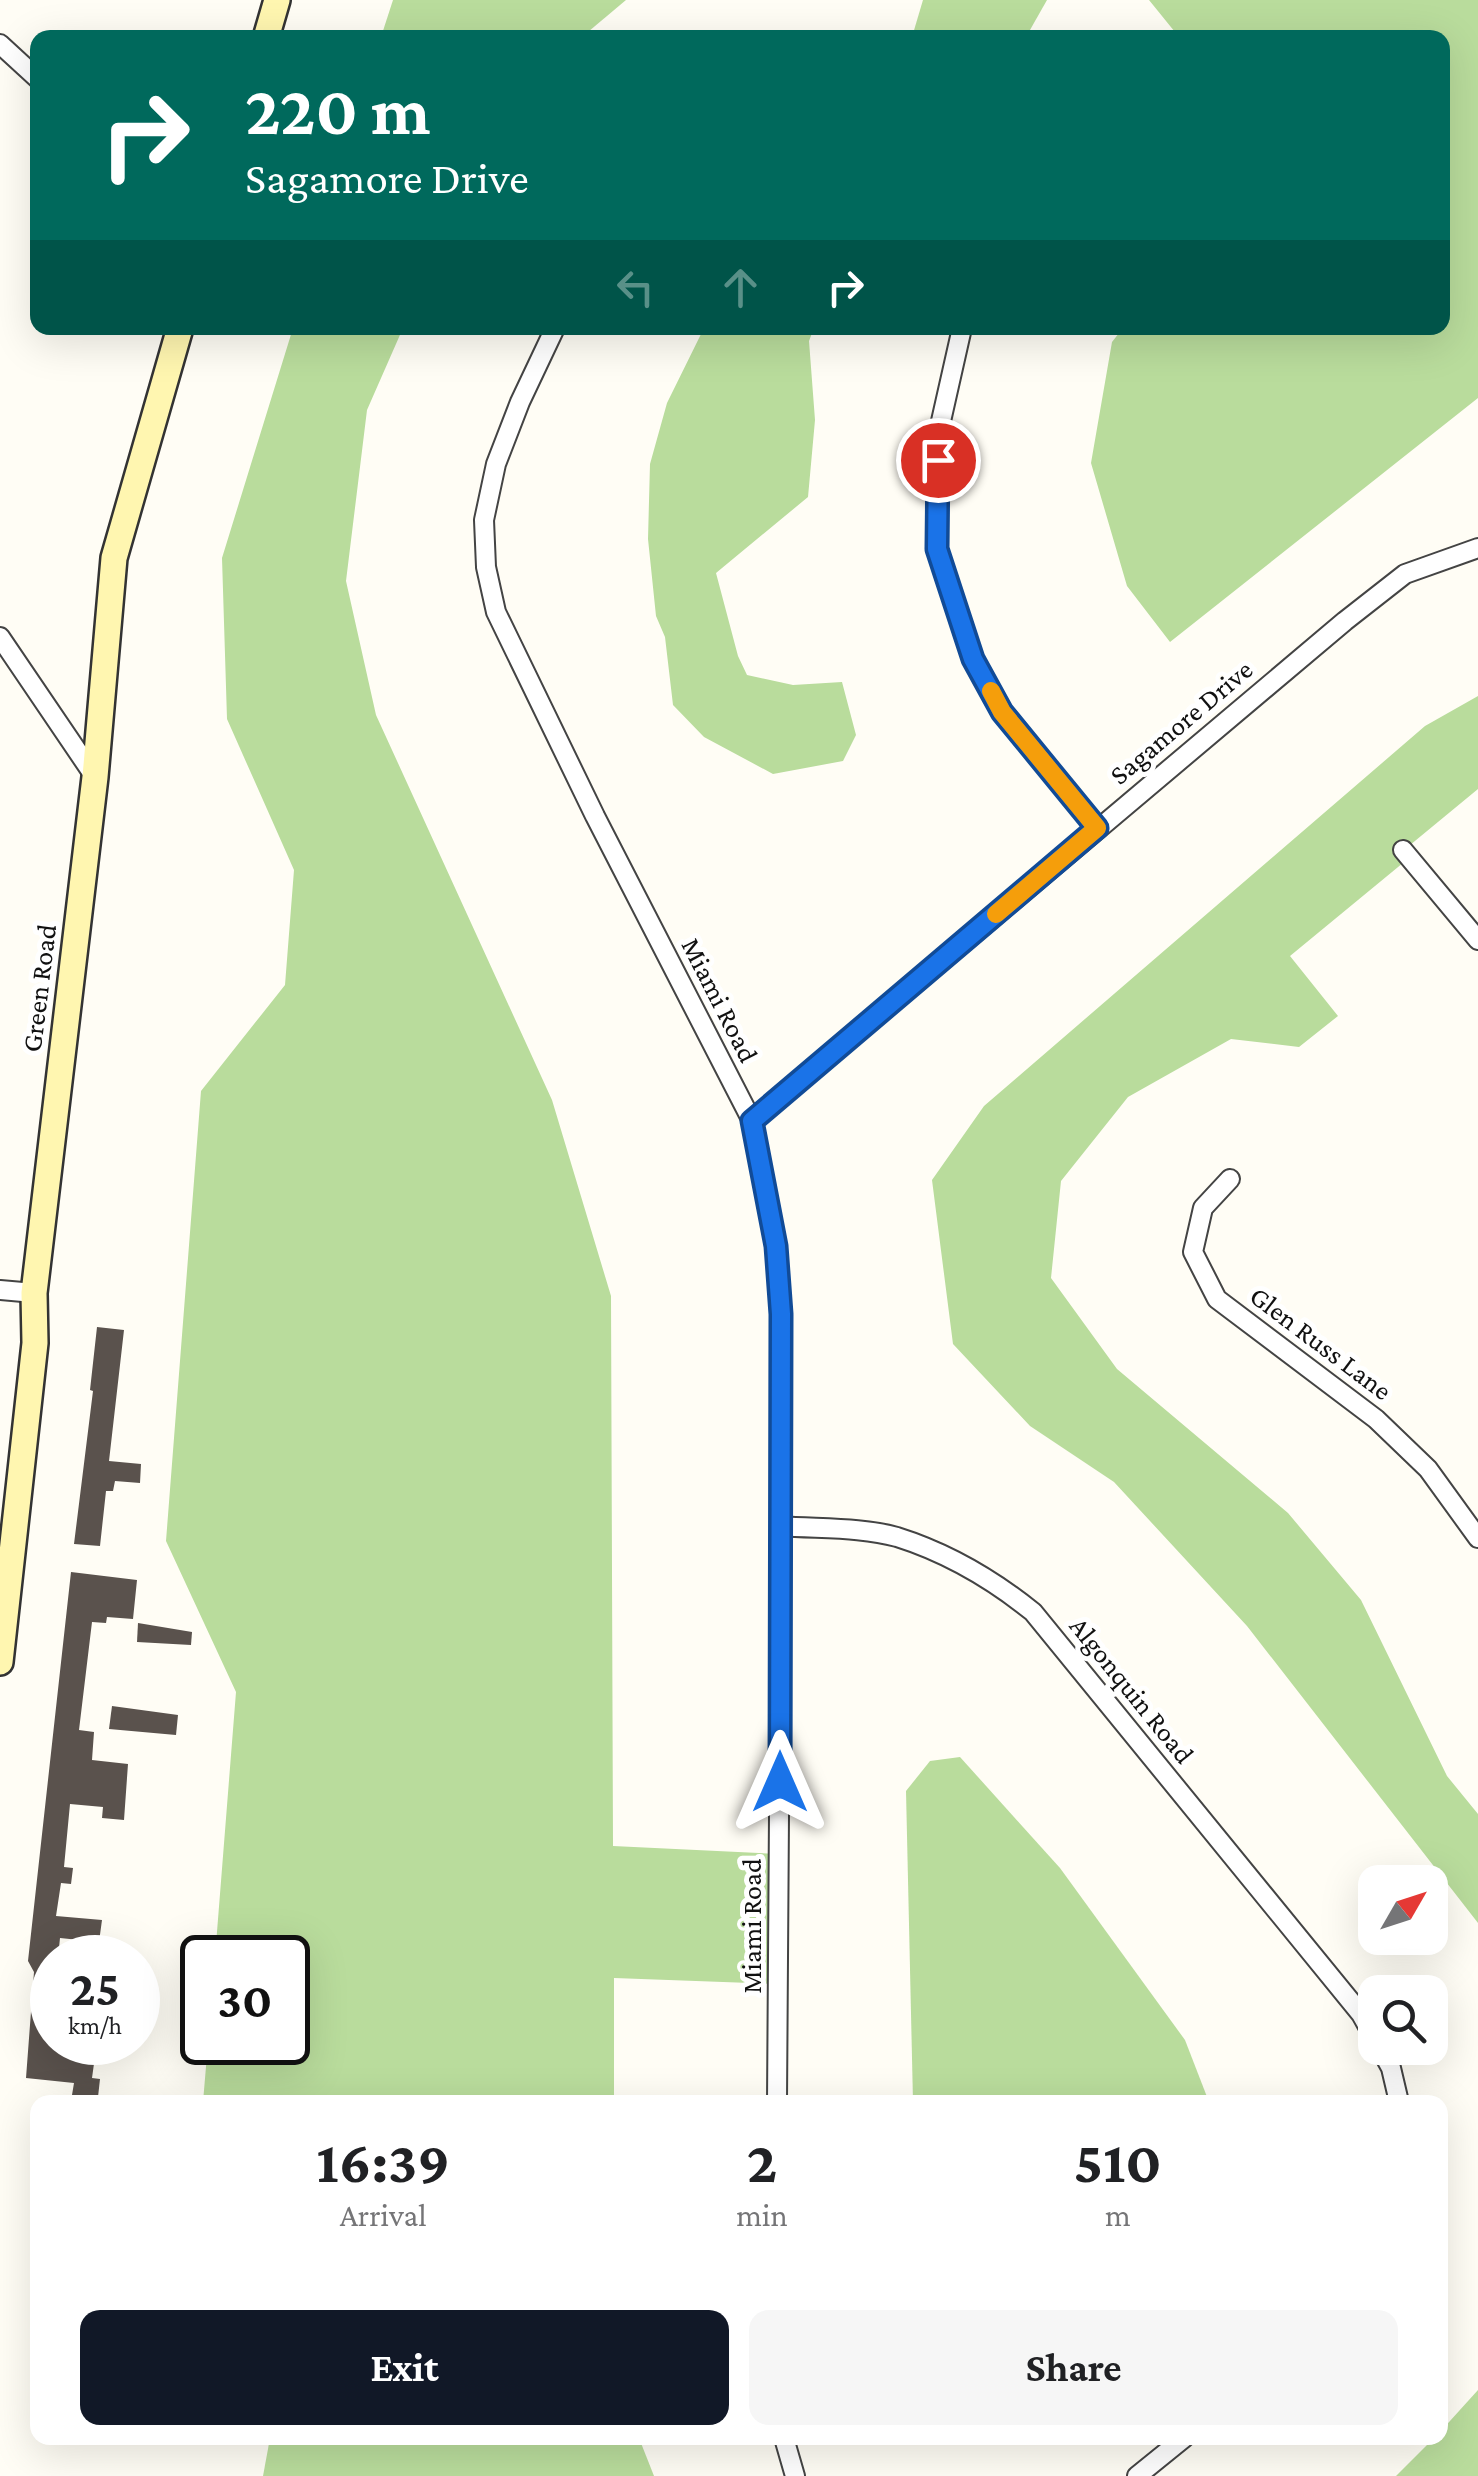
<!DOCTYPE html>
<style>
:root{--surface:#fff;--page:#f6f6f6;--text:#202124;--muted:#757577;--accent:#111827}
body{margin:0;font-family:"Crimson Pro",serif;background:var(--page);color:var(--text);height:100vh;display:flex;flex-direction:column;font-size:38px;white-space:nowrap}
*{box-sizing:border-box;margin:0}
p{font-size:32px;color:var(--muted)}
.icon{flex:none;width:55px;height:55px;fill:none;stroke:currentColor;stroke-width:2;stroke-linecap:round;stroke-linejoin:round}
.map{position:relative;flex:1;overflow:hidden}
.sheet{position:absolute;left:30px;top:2095px;width:1418px;height:350px;display:flex;flex-direction:column;background:var(--surface);border-radius:20px;box-shadow:0 10px 40px #0002}
.sheet>*{flex:none}
.hud{position:absolute;left:30px;top:30px;width:1420px;height:305px;border-radius:20px;box-shadow:0 10px 40px #0002;background:#00695c;color:#fff;overflow:hidden}
.needle{width:65px;rotate:51deg}
.buttons{position:absolute;left:1358px;top:1865px;display:grid;gap:20px}
.buttons a{display:grid;place-items:center;width:90px;height:90px;border-radius:20px;background:var(--surface);box-shadow:0 10px 40px #0002;font-size:50px}
.speed{position:absolute;left:30px;top:1935px;display:flex;gap:20px;font-size:50px;font-weight:700;text-align:center}
.speed>*{display:grid;place-content:center;width:130px;height:130px;border-radius:50%;background:var(--surface);box-shadow:0 10px 40px #0002;line-height:1}
.speed small{font-size:25px;font-weight:400}
.speed .limit{border:5px solid #111;border-radius:15px;background:#fff;color:#111}
.pin{position:absolute;display:grid;place-items:center;width:85px;height:85px;color:#fff;margin:-42px;border:5px solid #fff;border-radius:50%;box-shadow:0 2px 10px #0007}
.me{position:absolute;width:110px;margin:-55px;rotate:0deg;stroke-linejoin:round;filter:drop-shadow(0 0 8px #0008)}
.turn{display:flex;align-items:center;gap:35px;height:210px;padding:0 50px;font-size:45px}
.turn .icon{width:130px;height:130px;stroke-width:2.5}
.turn b{display:block;font-size:70px;line-height:85px}
.lanes{display:flex;align-items:center;height:95px;padding:0 50px;background:#0003;justify-content:center;gap:50px;direction:ltr}
.lanes .off{opacity:.35}
.eta{display:flex;justify-content:space-evenly;align-items:center;height:170px;text-align:center}
.eta b{font-size:60px;font-weight:700;line-height:70px}
.action{display:flex;gap:20px;margin-top:auto;padding:20px 50px}
.action a{flex:1;height:115px;border-radius:20px;background:var(--accent);color:#fff;font-size:40px;font-weight:700;line-height:115px;text-align:center}
.action a+a{background:var(--page);color:var(--text)}
.map>svg:first-child{display:block}
.forest{fill:#b9dc9c}
.building{fill:#5a524d}
.lines{fill:none;stroke-linecap:round;stroke-linejoin:round}
.street-casing{stroke:#444;stroke-width:22}
.secondary-casing{stroke:#333;stroke-width:30}
.street{stroke:#fff;stroke-width:18}
.secondary{stroke:#fff6b0;stroke-width:25}
.route-casing{stroke:#114b97;stroke-width:25}
.route{stroke:#1a73e8;stroke-width:18}
.slow{stroke:#f59e0b;stroke-width:18}
.labels{text-anchor:middle;dominant-baseline:central;stroke-width:10;stroke-linejoin:round;paint-order:stroke}
.street-label{font-size:28px;fill:#111;stroke:#fff}
</style>
<div class="map">
<svg width="1478" height="2476" viewBox="0 0 1478 2476">
<rect width="100%" height="100%" fill="#fffdf5"/>
<g class="forest">
<polygon points="393,0 626,0 582,37 381,37"/>
<polygon points="923,0 1047,0 1026,37 912,37"/>
<polygon points="1149,0 1478,0 1478,398 1170,642 1127,586 1091,463 1112,342 1123,328 1442,328 1442,38 1179,37"/>
<polygon points="293,328 403,328 367,410 346,581 376,715 552,1100 611,1296 613,1846 779,1854 778,1984 614,1978 614,2102 203,2102 208,2043 288,2042 288,1958 215,1957 236,1692 166,1541 201,1091 285,985 294,870 227,719 222,558"/>
<polygon points="704,328 814,328 809,341 815,420 808,497 716,573 738,656 747,675 793,685 842,682 856,735 843,761 773,774 704,737 673,705 665,637 656,616 648,539 650,464 667,403"/>
<polygon points="1478,696 1478,789 1404,850 1409,858 1290,956 1338,1016 1299,1047 1231,1039 1128,1097 1061,1181 1051,1278 1117,1369 1288,1513 1361,1600 1447,1776 1478,1814 1478,1923 1247,1626 1114,1482 1030,1426 953,1344 932,1180 984,1106 1425,726"/>
<polygon points="960,1757 1060,1868 1185,2040 1209,2102 913,2102 906,1791 930,1761"/>
<polygon points="1478,2390 1478,2476 1396,2476 1434,2438 1440,2438 1440,2432"/>
<polygon points="270,2438 639,2438 654,2476 263,2476"/>
</g>
<g class="building">
<polygon points="97,1327 124,1330 109,1461 141,1464 140,1483 115,1481 113,1491 106,1491 100,1546 74,1544 93,1391 90,1390"/>
<polygon points="71,1572 137,1580 133,1619 107,1617 106,1623 92,1622 79,1730 94,1732 92,1760 128,1764 124,1820 102,1818 103,1807 70,1804 64,1867 73,1868 71,1884 61,1883 56,1916 102,1920 99,1942 60,1938 58,1958 52,1958 52,2042 97,2042 92,2078 100,2079 98,2097 72,2095 74,2083 26,2078 34,1972 28,1961"/>
<polygon points="138,1623 192,1632 191,1645 137,1642"/>
<polygon points="112,1706 178,1715 176,1735 109,1729"/>
</g>
<g class="lines">
<g class="street-casing">
<g id="street">
<polyline points="0,44 38,79"/>
<polyline points="555,328 520,402 496,464 484,520 486,567 496,612 595,816 752,1121 776,1246 781,1314 781,1526 777,2102"/>
<polyline points="962,328 939,430 937,549 973,659 1003,712 1097,828"/>
<polyline points="0,637 95,777"/>
<polyline points="1403,850 1478,940"/>
<polyline points="752,1121 1345,621 1405,574 1478,548"/>
<polyline points="1230,1179 1203,1208 1193,1252 1217,1299 1376,1419 1428,1469 1478,1538"/>
<polyline points="0,1290 34,1293"/>
<path d="M781 1526C818 1529 862 1527 897 1537 948 1553 992 1579 1033 1612L1361 2014 1375 2039"/>
<polyline points="1380,2048 1391,2068 1399,2102"/>
<polyline points="784,2438 795,2476"/>
<polyline points="1137,2476 1184,2438"/>
</g>
</g>
<g class="secondary-casing">
<g id="secondary">
<polyline points="266,38 277,0"/>
<polyline points="0,1662 35,1343 34,1293 95,777 114,558 180,328"/>
</g>
</g>
<use href="#street" class="street"/>
<use href="#secondary" class="secondary"/>
</g>
<g class="lines">
<g class="route-casing">
<polyline id="route" points="780,1782 781,1314 776,1246 752,1121 1097,828 1002,712 973,659 937,549 938,460"/>
</g>
<use href="#route" class="route"/>
<polyline class="slow" points="991,691 1002,712 1097,828 996,914"/>
</g>
<g class="labels">
<g class="street-label">
<text transform="translate(1181 722) rotate(-40)">Sagamore Drive</text>
<text transform="translate(39 988) rotate(-83)">Green Road</text>
<text transform="translate(720 1000) rotate(63)">Miami Road</text>
<text transform="translate(1321 1343) rotate(37)">Glen Russ Lane</text>
<text transform="translate(1132 1690) rotate(51)">Algonquin Road</text>
<text transform="translate(751 1926) rotate(-90)">Miami Road</text>
</g>
</g>
</svg>
<div class="buttons">
<a><svg class="needle" viewBox="-14 -14 28 28"><path d="M0-13l5 13h-10z" fill="#e53935"/><path d="M0 13l5-13h-10z" fill="#757577"/></svg></a>
<a><svg class="icon" aria-label="search" viewBox="0 0 24 24"><circle cx="10" cy="10" r="6"/><path d="M15 15l6 6"/></svg></a>
</div>
<div class="speed"><div>25<small>km/h</small></div><div class="limit">30</div></div>
<div class="pin" style="left:938px;top:460px;background:#d93025"><svg class="icon" aria-label="arrive" viewBox="0 0 24 24"><path d="M6 21V4h12l-3 4 3 4H6"/></svg></div>
<svg class="me" style="left:780px;top:1782px" viewBox="-20 -20 40 40"><path d="M0-17L14 15 0 8-14 15z" fill="#1a73e8" stroke="#fff" stroke-width="4"/></svg>
<div class="hud">
<div class="turn"><svg class="icon" aria-label="right" viewBox="0 0 24 24"><path d="M7 20v-9h11M14 6l5 5-5 5"/></svg><div><b>220 m</b>Sagamore Drive</div></div>
<div class="lanes"><svg class="icon off" aria-label="left" viewBox="0 0 24 24"><path d="M17 20v-9H6M10 6l-5 5 5 5"/></svg><svg class="icon off" aria-label="ahead" viewBox="0 0 24 24"><path d="M12 20V5M6 11l6-6 6 6"/></svg><svg class="icon" aria-label="right" viewBox="0 0 24 24"><path d="M7 20v-9h11M14 6l5 5-5 5"/></svg></div>
</div>
<section class="sheet">
<div class="eta">
<div><b>16:39</b><p>Arrival</p></div>
<div><b>2</b><p>min</p></div>
<div><b>510</b><p>m</p></div>
</div>
<div class="action"><a>Exit</a><a>Share</a></div>
</section>
</div>
